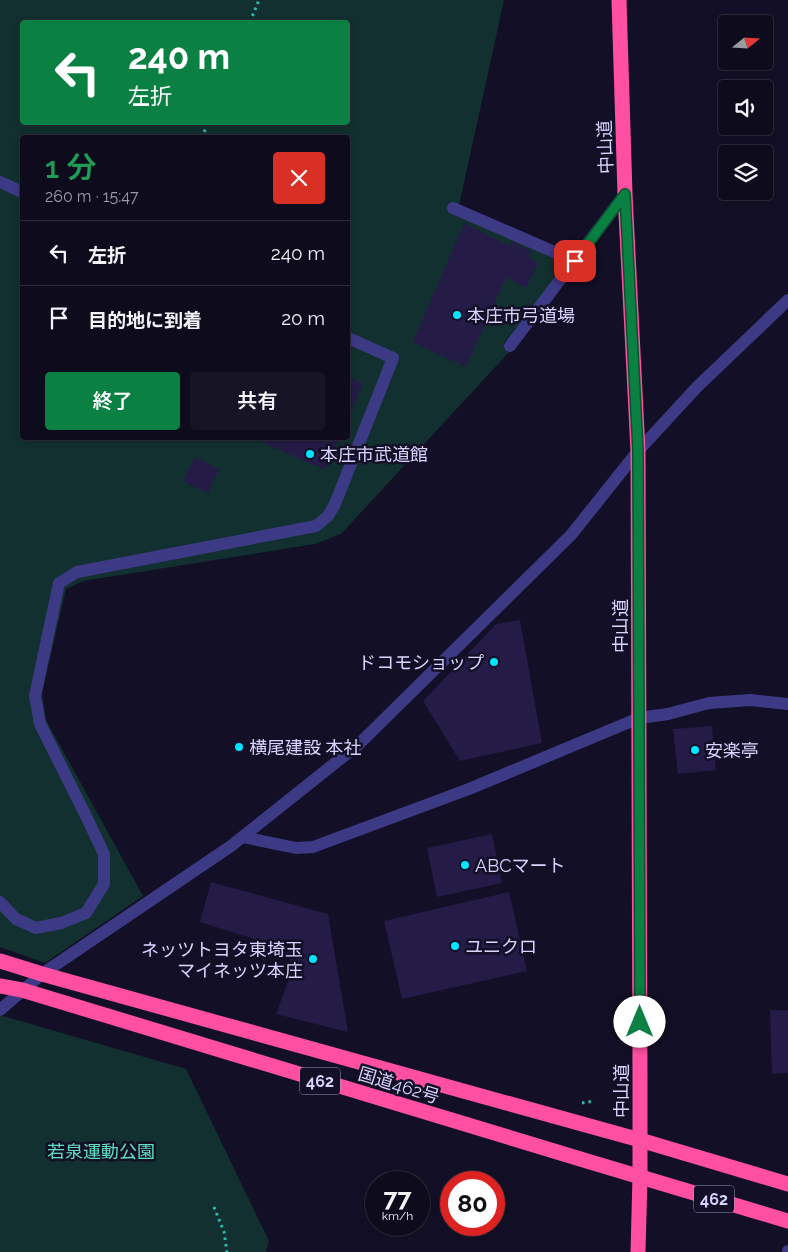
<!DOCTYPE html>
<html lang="ja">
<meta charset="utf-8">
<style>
:root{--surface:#0e0b1c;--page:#171425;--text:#f1f3f6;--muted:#9b9ba3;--line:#2e2b3b;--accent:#0b8043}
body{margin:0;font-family:Raleway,"Noto Sans JP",sans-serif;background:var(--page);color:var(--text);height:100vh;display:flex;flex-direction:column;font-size:19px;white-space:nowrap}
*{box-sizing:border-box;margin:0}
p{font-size:16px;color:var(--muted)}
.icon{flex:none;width:28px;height:28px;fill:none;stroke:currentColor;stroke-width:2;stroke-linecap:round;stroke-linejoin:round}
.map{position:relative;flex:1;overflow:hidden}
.panel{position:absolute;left:20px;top:135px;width:330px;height:305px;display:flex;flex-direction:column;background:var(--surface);border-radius:5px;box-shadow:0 2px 8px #0003,0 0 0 1px var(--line)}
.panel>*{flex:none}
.guide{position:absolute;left:20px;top:20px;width:330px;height:105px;border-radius:5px;box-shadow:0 2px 8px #0003,0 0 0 1px var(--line);background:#0b8043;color:#fff;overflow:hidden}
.needle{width:32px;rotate:72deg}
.controls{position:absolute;left:718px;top:15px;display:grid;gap:10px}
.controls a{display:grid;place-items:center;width:55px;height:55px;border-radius:5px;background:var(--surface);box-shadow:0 2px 8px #0003,0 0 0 1px var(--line);font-size:25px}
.speed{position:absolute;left:365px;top:1171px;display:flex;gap:10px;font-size:25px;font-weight:700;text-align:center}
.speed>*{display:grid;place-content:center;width:65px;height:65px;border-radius:50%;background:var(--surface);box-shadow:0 2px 8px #0003,0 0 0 1px var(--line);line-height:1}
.speed small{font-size:12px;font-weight:400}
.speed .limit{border:8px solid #d22;background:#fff;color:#111}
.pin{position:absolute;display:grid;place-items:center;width:42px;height:42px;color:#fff;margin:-21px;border-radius:10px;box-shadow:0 2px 8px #0006}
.me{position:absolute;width:55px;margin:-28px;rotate:0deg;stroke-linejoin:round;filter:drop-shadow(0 0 4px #0008)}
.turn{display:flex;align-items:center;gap:18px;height:105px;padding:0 25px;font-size:22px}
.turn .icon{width:65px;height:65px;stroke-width:2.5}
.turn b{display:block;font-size:35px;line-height:42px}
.round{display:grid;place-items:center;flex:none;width:52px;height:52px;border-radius:5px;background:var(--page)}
.summary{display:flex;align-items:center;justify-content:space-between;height:85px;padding:0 25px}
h1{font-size:30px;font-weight:600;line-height:38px;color:#1e9e55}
.action{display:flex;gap:10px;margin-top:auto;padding:10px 25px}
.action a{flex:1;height:58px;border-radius:5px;background:var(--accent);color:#fff;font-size:20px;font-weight:600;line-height:58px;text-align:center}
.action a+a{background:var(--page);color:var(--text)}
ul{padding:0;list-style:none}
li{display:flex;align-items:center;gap:15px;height:65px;padding:0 25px;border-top:1px solid var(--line)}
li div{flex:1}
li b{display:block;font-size:19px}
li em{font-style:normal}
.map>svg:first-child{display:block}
.green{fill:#12302f;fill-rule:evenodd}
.building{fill:#241b47}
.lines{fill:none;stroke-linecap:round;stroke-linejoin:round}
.path{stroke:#2fb8b0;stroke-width:3;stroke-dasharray:2.5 4;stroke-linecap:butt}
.lane{stroke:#3d3a85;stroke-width:12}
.street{stroke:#3d3a85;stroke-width:12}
.highway{stroke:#ff4fa3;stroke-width:15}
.route-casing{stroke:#07532c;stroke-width:12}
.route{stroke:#0b8043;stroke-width:9}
.poi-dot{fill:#00e5ff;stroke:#130f26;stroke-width:2}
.labels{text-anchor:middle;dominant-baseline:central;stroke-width:5;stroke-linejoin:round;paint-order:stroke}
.shield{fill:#130f26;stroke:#9e99be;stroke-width:1}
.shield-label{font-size:16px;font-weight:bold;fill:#d9d4ff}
.street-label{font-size:18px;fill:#d9d4ff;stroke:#130f26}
.poi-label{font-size:18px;fill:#d9d4ff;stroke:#130f26;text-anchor:start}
.park-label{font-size:18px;fill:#5fe0c0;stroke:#130f26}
</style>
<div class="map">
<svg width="788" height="1252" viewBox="0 0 788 1252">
<rect width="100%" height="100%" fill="#130f26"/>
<g class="green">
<path d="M0 0H504L460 201 454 213 569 262 503 344 510 351 341 534 315 544 83 581 66 589 42 693 46 720 143 896 45 963 0 947ZM22 22H348V122H22ZM22 138H348V438H22Z"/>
<polygon points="0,1015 186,1069 269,1241 266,1252 0,1252"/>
</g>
<g class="building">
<polygon points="464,223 509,246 512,241 531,252 529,258 538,263 526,288 506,277 466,367 413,342"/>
<polygon points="348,377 363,384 348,419"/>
<polygon points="253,438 339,438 325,470"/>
<polygon points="195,457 219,469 208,493 183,481"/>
<polygon points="520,620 542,743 460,761 423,701 496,624"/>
<polygon points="712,726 716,770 678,774 673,729"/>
<polygon points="492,834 502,883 437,897 427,848"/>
<polygon points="211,882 328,914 348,1032 276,1014 293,968 286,949 200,922"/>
<polygon points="509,892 527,971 402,999 384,921"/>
<polygon points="770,1010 788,1010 788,1073 772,1074"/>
</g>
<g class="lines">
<g class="path">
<polyline points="250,22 259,0"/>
<polyline points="202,138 208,122"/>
<polyline points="582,1103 594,1101"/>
<polyline points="214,1207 224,1232 227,1252"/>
</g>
<g class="lane">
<polyline points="0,182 22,192"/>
<polyline points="453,208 575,261"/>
<polyline points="510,346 625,194"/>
<polyline points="243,837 296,848 313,847 469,789"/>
<polyline points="0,902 16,919 36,928 61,923 86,913 104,884 104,854 85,814 40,724 35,696 59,583 77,572 316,526 328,516 335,504 393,358 348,338"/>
<polyline points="788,1252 788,1251"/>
</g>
<g class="street">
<polyline points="469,789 639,718 668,714 709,703 750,700 788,704"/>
<polyline points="0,1010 42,974 231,846 359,744 571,535 638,451 697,387 788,300"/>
</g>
<g class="highway">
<polyline points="619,0 625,194 638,451 640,1079 640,1177 638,1252"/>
<polyline points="0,961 42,974 640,1140 788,1184"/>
<polyline points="0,986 22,990 587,1161 788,1221"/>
</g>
</g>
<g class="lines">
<g class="route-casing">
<polyline id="route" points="575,261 625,194 638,451 640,1022"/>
</g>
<use href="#route" class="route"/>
</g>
<g class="poi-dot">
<circle cx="457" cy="315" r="5"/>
<circle cx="310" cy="454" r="5"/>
<circle cx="494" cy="662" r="5"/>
<circle cx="239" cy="747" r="5"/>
<circle cx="695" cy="750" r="5"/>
<circle cx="465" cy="865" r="5"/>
<circle cx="455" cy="946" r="5"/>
<circle cx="313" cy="959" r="5"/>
</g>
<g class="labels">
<g class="shield">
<rect x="300" y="1067.5" width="40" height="27" rx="4"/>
<rect x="694" y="1185.5" width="40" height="27" rx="4"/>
</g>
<g class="shield-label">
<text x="320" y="1081">462</text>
<text x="714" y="1199">462</text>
</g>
<g class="street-label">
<text transform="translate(605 147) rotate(-92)">中山道</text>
<text transform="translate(620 626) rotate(-90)">中山道</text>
<text transform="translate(399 1085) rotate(17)">国道462号</text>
<text transform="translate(621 1091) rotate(-90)">中山道</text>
</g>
<g class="poi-label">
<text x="467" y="315">本庄市弓道場</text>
<text x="320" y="454">本庄市武道館</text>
<text x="484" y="662" text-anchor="end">ドコモショップ</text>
<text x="249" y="747">横尾建設 本社</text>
<text x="705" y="750">安楽亭</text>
<text x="475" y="865">ABCマート</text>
<text x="465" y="946">ユニクロ</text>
<text x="303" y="949" text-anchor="end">ネッツトヨタ東埼玉<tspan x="303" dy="21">マイネッツ本庄</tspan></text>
</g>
<g class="park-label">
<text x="101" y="1151">若泉運動公園</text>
</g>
</g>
</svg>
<div class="controls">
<a><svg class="needle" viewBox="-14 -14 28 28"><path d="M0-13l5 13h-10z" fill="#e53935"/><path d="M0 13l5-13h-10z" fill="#9b9ba3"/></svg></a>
<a><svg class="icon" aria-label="sound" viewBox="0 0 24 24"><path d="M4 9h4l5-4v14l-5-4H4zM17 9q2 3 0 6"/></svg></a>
<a><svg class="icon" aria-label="layers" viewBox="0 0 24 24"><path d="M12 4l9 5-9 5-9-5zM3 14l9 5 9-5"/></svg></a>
</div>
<div class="speed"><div>77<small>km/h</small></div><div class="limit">80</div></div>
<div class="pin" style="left:575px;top:261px;background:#d93025"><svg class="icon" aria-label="arrive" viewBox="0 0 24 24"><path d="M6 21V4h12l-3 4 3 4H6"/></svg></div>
<svg class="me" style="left:640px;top:1022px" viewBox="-20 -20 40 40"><circle r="19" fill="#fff"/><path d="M0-13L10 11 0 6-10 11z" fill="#0b8043"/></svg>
<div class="guide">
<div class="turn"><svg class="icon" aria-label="left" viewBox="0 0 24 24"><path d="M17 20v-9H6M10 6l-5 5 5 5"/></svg><div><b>240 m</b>左折</div></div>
</div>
<section class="panel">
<div class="summary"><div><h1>1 分</h1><p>260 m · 15:47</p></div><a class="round" style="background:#d93025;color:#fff"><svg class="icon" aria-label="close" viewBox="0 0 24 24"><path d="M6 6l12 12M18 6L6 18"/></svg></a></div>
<ul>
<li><svg class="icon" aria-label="left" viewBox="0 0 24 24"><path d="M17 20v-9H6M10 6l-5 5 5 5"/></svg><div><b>左折</b></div><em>240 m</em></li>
<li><svg class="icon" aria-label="arrive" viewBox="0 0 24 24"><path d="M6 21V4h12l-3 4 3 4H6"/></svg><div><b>目的地に到着</b></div><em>20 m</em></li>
</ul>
<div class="action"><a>終了</a><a>共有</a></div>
</section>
</div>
